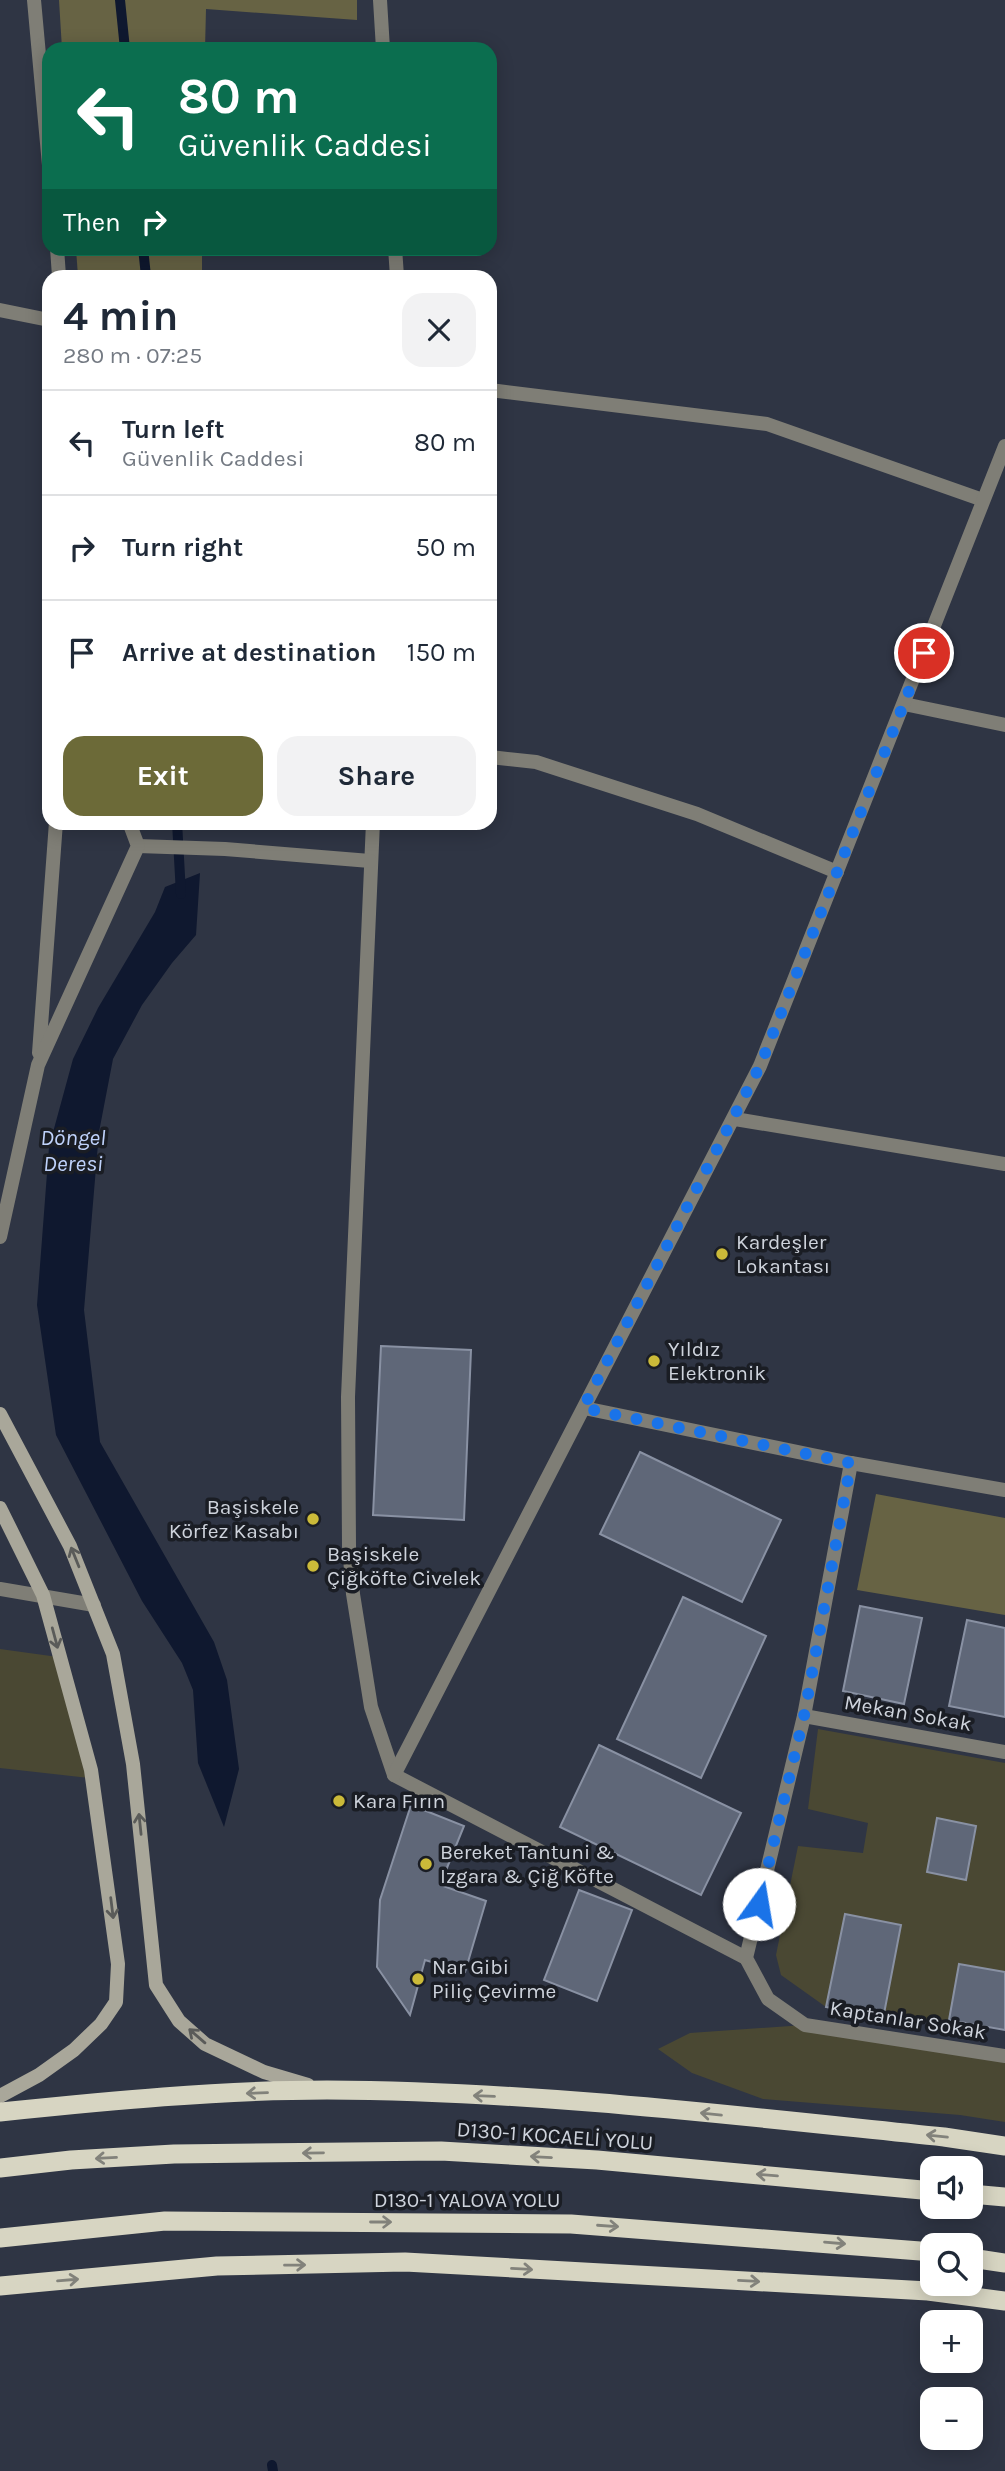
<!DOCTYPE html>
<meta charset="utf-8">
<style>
:root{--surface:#fff;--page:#f2f2f3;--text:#1f2937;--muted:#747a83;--line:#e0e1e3;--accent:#6c6a38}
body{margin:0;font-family:Karla,sans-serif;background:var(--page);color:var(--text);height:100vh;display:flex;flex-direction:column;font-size:26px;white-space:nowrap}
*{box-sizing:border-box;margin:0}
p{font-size:23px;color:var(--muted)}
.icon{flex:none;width:38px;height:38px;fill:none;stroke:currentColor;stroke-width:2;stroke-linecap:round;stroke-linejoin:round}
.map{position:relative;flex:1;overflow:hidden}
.details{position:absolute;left:42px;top:270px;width:455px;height:560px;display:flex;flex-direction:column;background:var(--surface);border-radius:21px;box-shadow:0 4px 18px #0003}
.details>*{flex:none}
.top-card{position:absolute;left:42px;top:42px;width:455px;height:214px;border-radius:21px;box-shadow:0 4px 18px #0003;background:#0b6e4f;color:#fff;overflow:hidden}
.tools{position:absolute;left:920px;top:2156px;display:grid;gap:14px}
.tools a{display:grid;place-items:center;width:63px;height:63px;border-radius:14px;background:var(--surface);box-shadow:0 4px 18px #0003;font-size:35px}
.pin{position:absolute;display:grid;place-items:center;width:60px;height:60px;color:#fff;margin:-30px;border:4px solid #fff;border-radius:50%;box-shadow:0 2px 7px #0007}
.me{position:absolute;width:77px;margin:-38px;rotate:13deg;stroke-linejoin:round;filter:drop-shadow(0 0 5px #0008)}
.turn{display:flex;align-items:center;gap:24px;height:147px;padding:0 21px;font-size:32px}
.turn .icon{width:91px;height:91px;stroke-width:2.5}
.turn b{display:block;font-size:49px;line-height:60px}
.then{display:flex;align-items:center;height:66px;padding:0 21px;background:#0003;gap:14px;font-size:26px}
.round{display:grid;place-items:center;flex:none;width:74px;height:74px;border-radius:21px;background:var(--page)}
.overview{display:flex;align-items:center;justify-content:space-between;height:119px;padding:0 21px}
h1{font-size:42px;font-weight:700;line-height:52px}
.cta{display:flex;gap:14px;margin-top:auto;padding:14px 21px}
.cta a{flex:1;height:80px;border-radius:21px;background:var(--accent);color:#fff;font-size:28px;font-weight:700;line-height:80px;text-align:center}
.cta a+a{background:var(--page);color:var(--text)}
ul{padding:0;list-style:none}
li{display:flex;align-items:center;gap:21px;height:105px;padding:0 21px;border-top:2px solid var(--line)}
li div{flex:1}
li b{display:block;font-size:26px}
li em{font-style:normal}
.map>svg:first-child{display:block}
.green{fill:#4a4833}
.forest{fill:#676344}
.water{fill:#0f182f}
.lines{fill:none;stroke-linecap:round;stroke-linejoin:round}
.stream{stroke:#0f182f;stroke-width:10}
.building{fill:#5f6778;stroke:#8991a3;stroke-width:2}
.minor{stroke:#7f7e76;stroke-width:14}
.tertiary{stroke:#7f7e76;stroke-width:14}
.secondary{stroke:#a9a79a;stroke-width:14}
.trunk{stroke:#d7d5c2;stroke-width:19}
.oneway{stroke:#5a5b59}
.oneway2{stroke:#82827b}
.route{stroke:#1a73e8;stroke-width:12;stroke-dasharray:0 21.6}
.poi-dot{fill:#cbba39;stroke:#1a1d24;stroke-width:2.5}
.labels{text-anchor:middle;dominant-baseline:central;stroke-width:7;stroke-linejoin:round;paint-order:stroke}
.poi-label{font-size:21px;fill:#ced3dc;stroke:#1a1d24;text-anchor:start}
.street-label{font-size:21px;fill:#ced3dc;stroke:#1a1d24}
.water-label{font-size:23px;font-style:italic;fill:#bfd2fb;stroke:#1a1d24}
</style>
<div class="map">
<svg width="1005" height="2471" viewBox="0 0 1005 2471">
<rect width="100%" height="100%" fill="#2f3544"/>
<g class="green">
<polygon points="0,1649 58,1657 89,1778 0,1768"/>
<polygon points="818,1729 1005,1763 1005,1972 959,1965 949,2020 883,2019 901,1925 845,1914 826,2007 781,1975 776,1955 798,1846 863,1853 868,1823 808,1809"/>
<polygon points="805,2025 1005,2056 1005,2122 960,2115 763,2099 692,2073 658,2049 690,2033"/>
</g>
<g class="forest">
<polygon points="59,0 357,0 357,20 206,9 205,49 62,49"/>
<polygon points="76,249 202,249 202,276 78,276"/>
<polygon points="876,1494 1005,1518 1005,1615 857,1590"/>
</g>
<polygon class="water" points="200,873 196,935 172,963 142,1005 113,1059 99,1132 84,1310 100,1442 214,1642 227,1680 239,1769 224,1827 198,1763 193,1690 182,1663 142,1601 56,1435 37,1305 49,1147 73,1059 98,1008 155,912 165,887"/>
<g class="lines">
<g class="stream">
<polyline points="120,0 125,49"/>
<polyline points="143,248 146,276"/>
<polyline points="177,822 181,894"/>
<polyline points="272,2465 273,2471"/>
</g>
</g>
<g class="building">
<polygon points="381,1346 471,1350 464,1520 373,1515"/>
<polygon points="640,1452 781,1520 742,1602 600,1534"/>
<polygon points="683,1597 766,1636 701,1778 617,1739"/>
<polygon points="860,1606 922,1618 904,1704 843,1691"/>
<polygon points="967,1620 1005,1628 1005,1717 949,1706"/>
<polygon points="599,1745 741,1813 701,1895 560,1827"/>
<polygon points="411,1805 464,1826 440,1885 486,1901 465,1972 425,1960 410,2015 377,1967 380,1900"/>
<polygon points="937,1818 976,1826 966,1880 927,1872"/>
<polygon points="579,1890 632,1910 597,2001 544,1980"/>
<polygon points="845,1914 901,1925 883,2019 826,2007"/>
<polygon points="959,1964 1005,1972 1005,2030 949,2020"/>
</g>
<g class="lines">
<g class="minor">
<polyline points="34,0 49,165"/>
<polyline points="380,0 383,49"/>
<polyline points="57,248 59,276"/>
<polyline points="395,248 397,276"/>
<polyline points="0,310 49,320"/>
<polyline points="490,390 767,424 983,500"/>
<polyline points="904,704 1005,725"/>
<polyline points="490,757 536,762 697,814 837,872"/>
<polyline points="373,822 348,1397 349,1546 353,1594 371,1707 394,1775 746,1958"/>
<polyline points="138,846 225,849 370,861"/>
<polyline points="39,1053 56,822"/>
<polyline points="735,1119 1005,1164"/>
<polyline points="0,1237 38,1065 138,846 129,822"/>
<polyline points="584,1408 851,1463 1005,1490"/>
<polyline points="851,1463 804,1716 746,1958 768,1999 805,2025 1005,2056"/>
<polyline points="0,1589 94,1605"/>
<polyline points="804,1716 1005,1752"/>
</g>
<polyline class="tertiary" points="394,1775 760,1066 1005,446"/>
<g class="secondary">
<polyline points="0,1414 70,1546 113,1654 133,1764 156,1985 179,2021 205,2044 264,2072 308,2085"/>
<polyline points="0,1508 43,1595 91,1770 118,1964 116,2002 101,2024 74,2050 39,2075 0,2096"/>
</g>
<g class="trunk">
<path d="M0 2112C109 2101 218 2090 327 2090 534 2091 739 2116 944 2137L1005 2146"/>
<polyline points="0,2168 71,2160 174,2154 441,2151 597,2160 933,2191"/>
<polyline points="971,2194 1005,2197"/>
<polyline points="0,2238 165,2221 571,2224 933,2252"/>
<polyline points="971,2258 1005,2263"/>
<polyline points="0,2286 217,2266 405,2262 928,2291 1005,2301"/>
</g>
</g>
<defs><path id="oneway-shaft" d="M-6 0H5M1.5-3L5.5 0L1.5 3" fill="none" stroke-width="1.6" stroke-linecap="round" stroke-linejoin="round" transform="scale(1.75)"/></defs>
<g class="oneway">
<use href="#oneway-shaft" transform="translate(75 1557) rotate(-112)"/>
<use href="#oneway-shaft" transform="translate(55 1638) rotate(75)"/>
<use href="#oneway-shaft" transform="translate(140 1824) rotate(-96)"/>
<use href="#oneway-shaft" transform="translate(112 1908) rotate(83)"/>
<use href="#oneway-shaft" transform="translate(197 2036) rotate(-139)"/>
</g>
<g class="oneway2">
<use href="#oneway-shaft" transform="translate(257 2093) rotate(178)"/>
<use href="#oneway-shaft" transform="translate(484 2096) rotate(-178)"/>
<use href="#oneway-shaft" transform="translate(711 2114) rotate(-174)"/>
<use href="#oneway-shaft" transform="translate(937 2136) rotate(-174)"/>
<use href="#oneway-shaft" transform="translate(313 2153) rotate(179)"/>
<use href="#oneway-shaft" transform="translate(541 2157) rotate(-177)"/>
<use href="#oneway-shaft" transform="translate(106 2158) rotate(177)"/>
<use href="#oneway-shaft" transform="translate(767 2175) rotate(-175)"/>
<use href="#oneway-shaft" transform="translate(381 2222)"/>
<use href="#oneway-shaft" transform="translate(608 2226) rotate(4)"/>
<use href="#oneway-shaft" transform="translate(835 2243) rotate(5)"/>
<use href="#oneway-shaft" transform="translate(295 2265) rotate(-1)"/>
<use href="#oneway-shaft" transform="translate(522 2269) rotate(3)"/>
<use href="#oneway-shaft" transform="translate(68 2280) rotate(-5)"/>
<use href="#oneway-shaft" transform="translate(749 2281) rotate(3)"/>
</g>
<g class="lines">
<polyline class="route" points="759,1904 804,1716 851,1463 583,1408 760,1066 924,653"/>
</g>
<g class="poi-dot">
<circle cx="722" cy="1254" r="7"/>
<circle cx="654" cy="1361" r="7"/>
<circle cx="313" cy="1519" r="7"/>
<circle cx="313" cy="1566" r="7"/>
<circle cx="339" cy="1801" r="7"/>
<circle cx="426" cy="1864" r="7"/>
<circle cx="418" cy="1979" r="7"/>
</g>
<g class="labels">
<g class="poi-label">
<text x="736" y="1242">Kardeşler<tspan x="736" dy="24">Lokantası</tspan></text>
<text x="668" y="1349">Yıldız<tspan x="668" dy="24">Elektronik</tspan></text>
<text x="299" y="1507" text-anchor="end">Başiskele<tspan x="299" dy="24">Körfez Kasabı</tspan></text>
<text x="327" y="1554">Başiskele<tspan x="327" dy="24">Çiğköfte Civelek</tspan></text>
<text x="353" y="1801">Kara Fırın</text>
<text x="440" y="1852">Bereket Tantuni &amp;<tspan x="440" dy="24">Izgara &amp; Çiğ Köfte</tspan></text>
<text x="432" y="1967">Nar Gibi<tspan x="432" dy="24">Piliç Çevirme</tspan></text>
</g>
<g class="street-label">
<text transform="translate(908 1713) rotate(10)">Mekan Sokak</text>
<text transform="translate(908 2020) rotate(9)">Kaptanlar Sokak</text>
<text transform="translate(555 2136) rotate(4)">D130-1 KOCAELİ YOLU</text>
<text x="467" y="2200">D130-1 YALOVA YOLU</text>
</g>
<g class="water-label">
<text x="73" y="1137">Döngel<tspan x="73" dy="26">Deresi</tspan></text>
</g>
</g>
</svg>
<div class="tools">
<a><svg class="icon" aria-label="sound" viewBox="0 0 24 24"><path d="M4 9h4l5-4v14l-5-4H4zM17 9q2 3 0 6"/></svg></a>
<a><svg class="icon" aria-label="search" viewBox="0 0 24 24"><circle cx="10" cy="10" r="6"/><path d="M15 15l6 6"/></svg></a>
<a>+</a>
<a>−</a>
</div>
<div class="pin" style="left:924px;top:653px;background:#d93025"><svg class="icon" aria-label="arrive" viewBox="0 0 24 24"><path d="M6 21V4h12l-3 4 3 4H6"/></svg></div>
<svg class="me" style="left:759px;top:1904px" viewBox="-20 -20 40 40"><circle r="19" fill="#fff"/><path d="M0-13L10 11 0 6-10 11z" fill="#1a73e8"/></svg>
<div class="top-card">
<div class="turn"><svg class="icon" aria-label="left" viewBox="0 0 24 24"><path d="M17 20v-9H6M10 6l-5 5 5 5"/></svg><div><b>80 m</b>Güvenlik Caddesi</div></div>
<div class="then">Then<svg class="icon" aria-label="right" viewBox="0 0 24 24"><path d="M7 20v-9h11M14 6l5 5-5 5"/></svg></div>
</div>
<section class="details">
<div class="overview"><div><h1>4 min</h1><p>280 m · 07:25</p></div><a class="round"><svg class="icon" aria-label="close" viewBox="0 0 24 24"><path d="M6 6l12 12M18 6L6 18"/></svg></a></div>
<ul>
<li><svg class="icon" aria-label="left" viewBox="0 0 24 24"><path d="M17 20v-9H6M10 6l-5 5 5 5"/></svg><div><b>Turn left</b><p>Güvenlik Caddesi</p></div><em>80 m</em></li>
<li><svg class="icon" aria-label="right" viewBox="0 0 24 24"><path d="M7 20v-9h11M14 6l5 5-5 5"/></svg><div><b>Turn right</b></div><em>50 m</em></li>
<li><svg class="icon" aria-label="arrive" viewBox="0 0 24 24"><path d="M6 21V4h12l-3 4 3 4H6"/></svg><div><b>Arrive at destination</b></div><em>150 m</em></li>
</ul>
<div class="cta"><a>Exit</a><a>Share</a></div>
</section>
</div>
